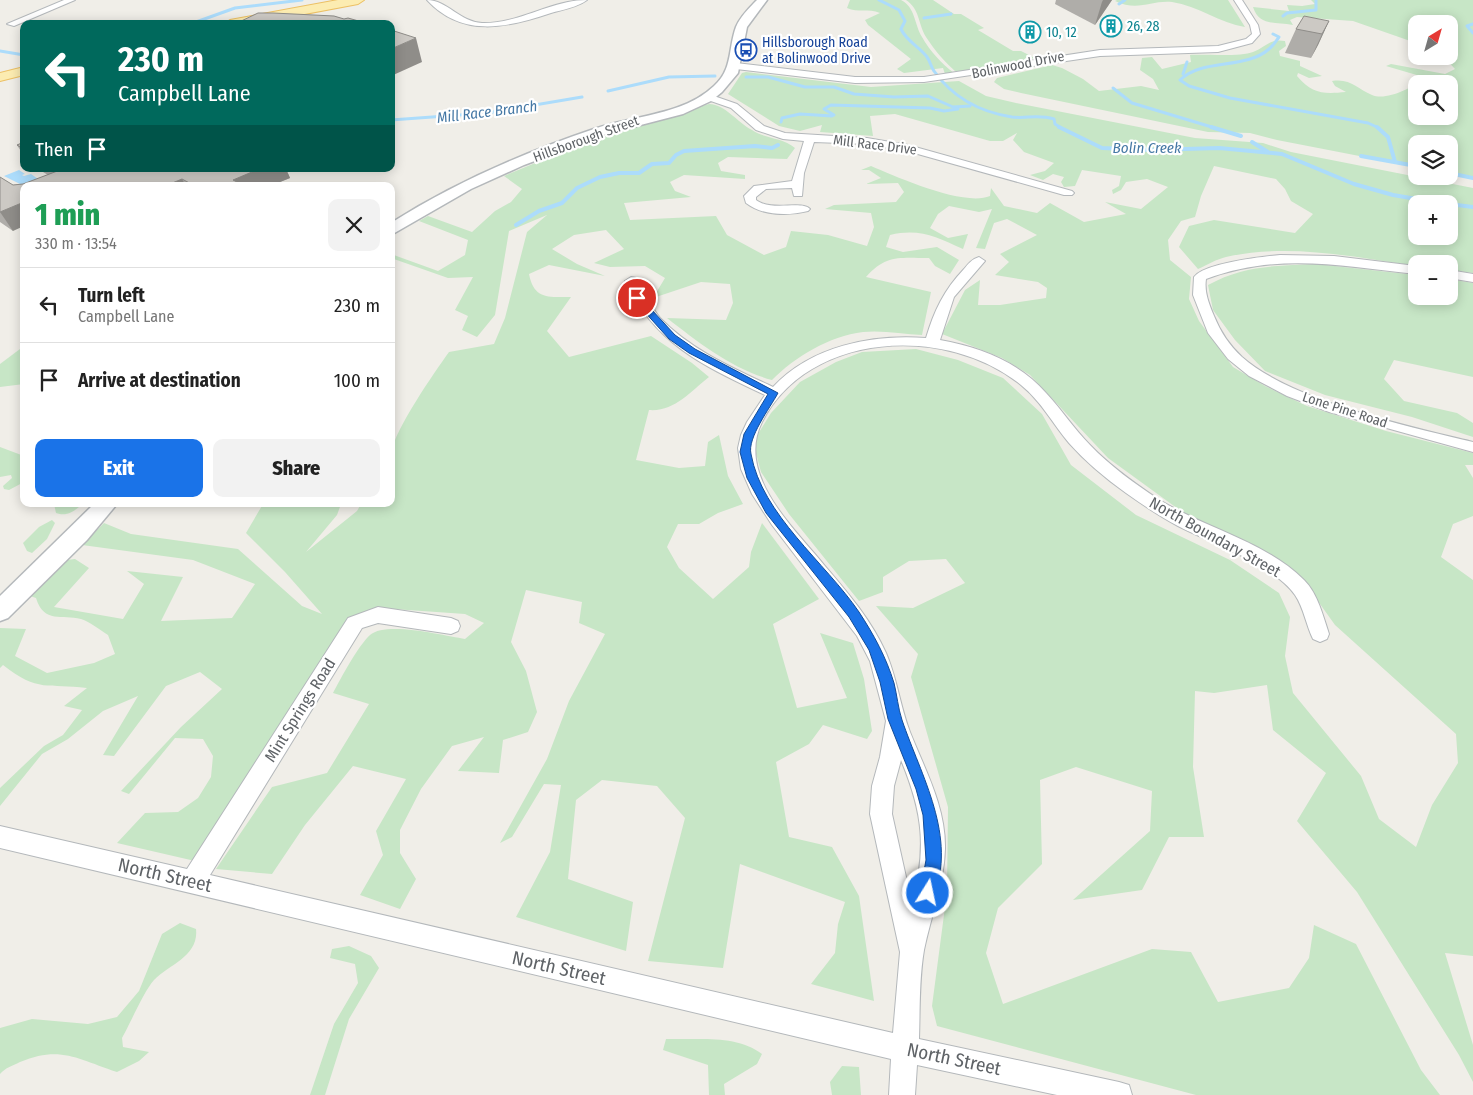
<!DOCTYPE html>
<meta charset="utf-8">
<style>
:root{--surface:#fff;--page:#f2f2f2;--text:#222;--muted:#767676;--line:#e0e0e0;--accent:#1a73e8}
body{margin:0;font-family:"Fira Sans Condensed",sans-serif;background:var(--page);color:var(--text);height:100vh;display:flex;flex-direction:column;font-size:19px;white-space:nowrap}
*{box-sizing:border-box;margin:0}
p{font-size:16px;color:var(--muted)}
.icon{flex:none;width:28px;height:28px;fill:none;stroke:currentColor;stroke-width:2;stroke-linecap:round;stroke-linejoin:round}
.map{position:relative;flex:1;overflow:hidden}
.side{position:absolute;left:20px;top:182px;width:375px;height:325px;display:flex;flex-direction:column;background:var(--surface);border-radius:10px;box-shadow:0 2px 12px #0003}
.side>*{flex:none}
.banner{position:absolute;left:20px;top:20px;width:375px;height:152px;border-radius:10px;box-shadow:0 2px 12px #0003;background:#00695c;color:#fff;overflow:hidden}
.needle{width:32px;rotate:37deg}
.controls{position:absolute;left:1408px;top:15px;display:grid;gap:10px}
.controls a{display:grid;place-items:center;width:50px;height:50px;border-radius:10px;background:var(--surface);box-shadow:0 2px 12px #0003;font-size:25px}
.pin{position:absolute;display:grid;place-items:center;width:42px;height:42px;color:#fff;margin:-21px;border:2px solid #fff;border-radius:50%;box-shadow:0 1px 5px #0007}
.me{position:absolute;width:55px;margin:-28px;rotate:10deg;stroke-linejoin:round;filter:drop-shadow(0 0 4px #0008)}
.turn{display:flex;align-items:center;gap:18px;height:105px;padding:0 15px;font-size:22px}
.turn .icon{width:65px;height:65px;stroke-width:2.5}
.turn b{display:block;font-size:35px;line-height:42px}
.then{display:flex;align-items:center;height:48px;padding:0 15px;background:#0003;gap:10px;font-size:19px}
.round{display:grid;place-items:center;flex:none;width:52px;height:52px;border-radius:10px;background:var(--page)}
.headline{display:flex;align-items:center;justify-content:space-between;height:85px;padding:0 15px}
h1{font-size:30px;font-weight:800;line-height:38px;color:#1e9e55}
.primary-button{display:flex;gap:10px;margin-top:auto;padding:10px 15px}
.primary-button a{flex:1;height:58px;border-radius:10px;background:var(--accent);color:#fff;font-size:20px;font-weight:800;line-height:58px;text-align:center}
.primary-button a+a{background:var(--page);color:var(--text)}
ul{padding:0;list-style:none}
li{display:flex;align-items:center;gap:15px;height:75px;padding:0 15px;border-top:1px solid var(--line)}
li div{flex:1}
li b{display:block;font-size:19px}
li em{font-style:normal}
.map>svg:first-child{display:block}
.green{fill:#c7e6c6;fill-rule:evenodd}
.water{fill:#acdcfb}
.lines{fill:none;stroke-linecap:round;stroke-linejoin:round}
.stream-far1{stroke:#acdcfb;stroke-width:3}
.stream{stroke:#acdcfb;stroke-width:4}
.minor-casing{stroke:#b4b8bb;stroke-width:2}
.tertiary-casing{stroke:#b4b8bb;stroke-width:3}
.primary-casing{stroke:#ecc065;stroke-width:2}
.minor{fill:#fff;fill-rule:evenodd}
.tertiary{fill:#fff;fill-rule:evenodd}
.primary{fill:#fcecb1;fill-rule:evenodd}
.wall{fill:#afada9}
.shaded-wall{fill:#8f8d89}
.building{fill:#ccc9c4;stroke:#8f8d89}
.route{fill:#1a73e8;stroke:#114b97}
.labels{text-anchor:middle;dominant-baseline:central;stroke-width:4.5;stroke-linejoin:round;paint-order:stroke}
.far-culture-label{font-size:14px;fill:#0d838f;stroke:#fff;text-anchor:start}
.far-transit-label{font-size:14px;fill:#164399;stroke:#fff;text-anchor:start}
.far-street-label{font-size:14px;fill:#5f6367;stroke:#fff}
.far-water-label{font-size:15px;font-style:italic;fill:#4578a5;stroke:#fff}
.street-label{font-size:16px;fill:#5f6367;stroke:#fff}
.near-street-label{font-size:19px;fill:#5f6367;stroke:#fff}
</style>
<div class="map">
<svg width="1473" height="1095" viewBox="0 0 1473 1095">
<rect width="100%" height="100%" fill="#f0eee8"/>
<g class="green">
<path d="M850 0H901C916 8 914 24 922 37 930 51 941 63 954 73L945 74 943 68 904 73 897 69 911 59 868 25 865 20 880 13C868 8 858 13 847 8Z"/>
<path d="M906 0H933L954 14H961L984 28 978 30 1013 51H1021L1035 58 988 69 957 73C945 62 935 51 926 37 918 24 920 9 906 0Z"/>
<path d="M1117 0H1228L1245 27C1220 23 1198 6 1172 2 1151 0 1138 12 1115 1Z"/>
<path d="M1311 0H1473V177L1449 173V144H1416V167L1277 140 1250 133 1208 132 1021 93 1004 89 994 82 997 78 1052 65 1062 68 1083 79 1099 91 1141 86 1159 90 1153 79 1140 70 1142 58 1152 57 1162 69 1191 62 1190 55C1205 54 1241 57 1253 52 1266 47 1270 38 1285 41L1286 46 1279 51 1280 56 1300 61V66L1322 76 1309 78 1298 73 1297 76C1312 94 1323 94 1346 92L1335 86 1332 81C1351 78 1357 89 1372 95 1386 101 1412 88 1423 79L1420 76 1386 66 1391 64 1445 74 1455 69 1443 56H1449V24H1416V43L1353 21 1297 17 1290 20 1293 25C1275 22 1259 26 1253 7L1289 11 1287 5 1302 6 1315 4ZM1416 84H1449V116H1416Z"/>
<path d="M746 72 871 87 959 81 986 96 1016 103 1195 138 1263 143 1291 152 1473 188V273L1449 270V264H1416V266C1355 257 1288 243 1226 257 1217 259 1207 265 1198 269L1179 247 1189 226 1214 220 1295 233 1313 214 1291 201 1285 189 1276 179 1214 166 1201 196 1195 217 1181 221 1168 240 1170 260 1191 277 1189 299 1199 321 1233 367 1265 386 1307 406 1386 431 1473 453V465H1465L1473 478V516L1453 524 1441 557 1473 580V956L1445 953 1473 1045V1082L1459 1055 1357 892 1297 821 1326 773 1273 730 1267 685 1214 693 1195 691 1193 767 1204 837H1169L1142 890 1073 900 1150 831 1152 791 1076 767 1040 780 1042 864 998 908 986 953 1003 1004 1152 949 1191 952 1218 1002 1289 988 1309 958 1314 925 1356 944 1421 1070 1440 1095H1196L937 1026 932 1006 947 892 948 807 911 677 918 654 876 606 913 608 965 583 946 559 909 561 883 577V592L859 601 789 514 761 472 753 442 771 413 800 382 836 362 862 352 916 349 958 360 1003 378 1042 414 1071 465 1136 515 1230 560 1279 593 1290 617 1285 656 1293 693 1361 776 1379 819 1416 847 1432 805 1458 763 1456 734 1335 625 1305 583 1185 514 1108 458 1030 375 1002 358 942 334 965 290 980 280 978 305H1000L1046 298 1047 288 1038 282 995 275 1009 262 1000 254 1037 235 1007 219 994 223 985 249 976 248 992 209 979 212 949 206 938 214 930 228 948 238 968 234 963 249C936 237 920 228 890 235L886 247 903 252 937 247 959 260 950 274 935 266 929 258C901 258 886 254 866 277L931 292 922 335C903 334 882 330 863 332 829 336 795 357 772 380 732 369 699 343 667 318L726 320 733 303 730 284 701 282 653 298 665 278 645 266 610 267 594 263 624 249 606 230 574 235 552 249 577 264 605 276 549 265 529 274C534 300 549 297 571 297L547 331 569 357 651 336 692 363 709 377C690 392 674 412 649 410L636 460 679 468 705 466 708 442 719 435 728 476 743 504 718 513 699 524H678L667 547 679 568 713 599 749 567 751 552 762 523 819 599 773 624 797 708 847 698 820 633 853 643 864 679 872 731 867 739 823 725 809 744 776 762 789 837 832 847 859 896 874 1001 811 984 835 953 838 924 845 902 740 864 723 968 648 961 685 818 657 786 602 780 576 800 568 879 633 902 626 951 516 917 550 852 561 785 544 784 512 837 500 843 547 759 569 701 605 634 579 623 582 602 526 590 511 642 526 671 537 712 528 732 503 740 499 773 458 771 484 737 452 746 421 789 400 830V853L416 879 400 909 360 895 383 855 376 831 406 779 353 766 305 825 272 874 216 869 272 787 327 773 369 704 333 693C341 678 358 646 370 635 387 621 444 636 465 639L484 623 465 614 379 608 364 613 195 861 117 843 145 813 178 812 198 798 211 777 213 756 203 739 175 738 129 794 121 791 181 727 222 689 200 672 166 686 114 756 103 755 138 696 103 711 68 739 42 754 0 806V788L44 746 63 735 82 710 64 706 87 688C48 683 38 693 3 665L0 668V628L26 629 15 656 47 673 94 663 115 654 108 635C100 630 90 622 81 619 62 614 44 624 36 598L30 596 67 560 75 559 89 568 54 607 123 619 144 584 127 571 183 577 161 621 232 618 255 584 193 560 82 545 104 523 131 534 238 549 302 606 322 614 285 572 246 533 263 504H341L337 515 306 552 357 511 361 504H391C391 488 389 469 391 453 395 429 434 373 449 352L494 344 505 318 527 232 547 215 509 231 495 315 477 337 462 330 468 316 455 310 473 277 448 278 391 258V254L438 271 465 255 468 240 419 221 428 216 472 232 495 211 511 202 522 189 504 176 603 135 709 104C726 105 737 122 752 130 765 139 782 137 795 148L787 159 728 157 718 163 721 171 745 175V179L684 175 670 182 675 191 691 197 624 203 630 220 716 216 727 235 764 255 786 247 791 231 828 235 867 246 874 227 871 213 825 209 834 205 896 202 904 192 898 183 866 184 881 178 869 170H861L871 166C897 177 964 207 990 196L991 188 1004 206 1037 213 1050 203 1084 222 1126 214 1105 202 1141 209 1168 187 1147 179 1126 182 1121 190 1113 194 1112 190 1119 186 1121 176 1082 170 1075 186 1064 187 1061 182 1064 177 1053 174 1043 180 1030 175 1045 171 1054 163 1024 152 1013 140 1017 133 1003 141H990L895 114 870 116 873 136 820 132 822 125 800 131 779 126 728 94 742 73ZM1416 204H1449V236H1416Z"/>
<path d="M1316 264 1416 275V296H1449V279L1473 283V377L1394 360 1384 379 1404 401 1457 413 1473 423V437L1412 417 1325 395 1265 371 1235 340 1213 310 1208 285C1244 265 1276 266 1316 264Z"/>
<polygon points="24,346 24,384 0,387 0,364"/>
<polygon points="0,447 24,456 24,482 9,490 4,489 3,486 12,478 11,475 0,477"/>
<path d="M54 504H82C75 511 67 517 56 513Z"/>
<polygon points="52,520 55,523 47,539 32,553 27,551 23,543 39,527"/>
<path d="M180 923 196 929C199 956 170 964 154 980 144 991 130 1024 122 1038L123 1047 149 1052 139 1061 117 1072C78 1059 60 1045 20 1062 12 1066 5 1068 0 1074V1028L32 1019 88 1024 117 1017 139 991 162 934Z"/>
<polygon points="349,946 371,956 379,968 349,1019 325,1095 310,1095 334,1024 358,983 355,964 330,958 332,949"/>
<path d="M666 1039C696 1040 737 1034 762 1054L757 1064 724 1084 725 1095H709L708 1065 663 1050Z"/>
<polygon points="842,1066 859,1067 861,1095 832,1095 830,1082"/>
</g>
<polygon class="water" points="19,170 25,174 22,175 24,176 31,174 38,179 24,186 4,176"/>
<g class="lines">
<g class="stream-far1">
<path d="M879 0 899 10 905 21 901 29C907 42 919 46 927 57 930 61 931 67 934 71 953 98 980 112 1012 117 1027 119 1037 114 1054 119L1055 124 1061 128"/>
<polyline points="1119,4 1125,0"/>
<polyline points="1283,16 1287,13 1316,10 1316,0"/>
<polyline points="924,18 951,14"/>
<polyline points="196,22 235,8 302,0"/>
<polyline points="1473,24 1467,26 1473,33"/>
<path d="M1273 34 1279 37C1276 41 1273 46 1269 49 1245 70 1202 58 1180 80L1189 86 1230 98 1368 123 1379 128"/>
<polyline points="0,51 24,55"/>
<polyline points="1183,74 1187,62"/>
<polyline points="746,77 768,77 805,87 834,87 854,94 894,97 928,96 953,107 970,106"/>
<polyline points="1113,88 1132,103 1215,128"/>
<polyline points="608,91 669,77 715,76"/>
<polyline points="391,120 487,113 582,97"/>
<polyline points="781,122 782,118 800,114 832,116 834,115 824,109 831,105 930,108 944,111 958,109"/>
</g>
<g class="stream">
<polyline points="1059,127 1102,148 1151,150 1219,148 1282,154 1354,184 1393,195 1446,204"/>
<polyline points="1211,127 1241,136"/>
<polyline points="1377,127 1388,137 1395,162"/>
<polyline points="1252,142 1268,152"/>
<polyline points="1361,156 1416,166"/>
<polyline points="1449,173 1473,178"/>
<polyline points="1449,204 1473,207"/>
<polyline points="516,225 539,211 562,203 577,188 600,177 619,173 639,173 652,164 669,163 676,155 684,151 755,146 772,148 778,145"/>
</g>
<g class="minor-casing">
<g id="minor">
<polygon points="64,0 75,0 14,26 7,24"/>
<path d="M427 0C447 0 460 22 482 23 519 24 551 0 587 0 578 7 562 10 551 13 507 28 462 38 427 0Z"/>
<polygon points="1234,0 1242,0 1258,25 1260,34 1252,43 1218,52 1100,56 924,82 855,83 736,69 731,66 736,63 855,77 924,77 1100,50 1218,46 1246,39 1252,34 1250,25"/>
<path d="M705 95H711L737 104 764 126 785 133 867 138 908 145 1072 191 1074 193 1072 195H1064L907 151 867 144 814 142 804 173 802 196H794L792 188 766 189 756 197V200C772 212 801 200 810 209L808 211C788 216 763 216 746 203L744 196 754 186 792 181 804 141 783 139 756 130 731 108 705 99Z"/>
<path d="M1280 255 1334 256 1416 266V274C1342 266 1278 252 1206 279 1204 292 1209 304 1214 316 1220 331 1229 345 1242 357 1292 401 1407 426 1473 442V452L1329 412 1287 396 1249 376 1228 359 1208 333 1193 295 1194 277C1205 263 1261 257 1280 255Z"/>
<path d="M979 257 985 261 954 297 940 340C980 347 1019 362 1046 393 1062 410 1074 429 1090 445 1110 466 1134 483 1158 499 1204 528 1265 541 1304 580 1318 594 1323 616 1329 634L1327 639 1320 642 1313 639C1306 625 1304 608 1295 595 1273 564 1211 543 1178 526 1159 516 1143 505 1126 493 1105 478 1086 462 1069 443 1053 424 1041 401 1021 385 948 325 809 330 762 422 738 470 784 518 814 553 840 584 869 615 886 653 897 678 900 706 910 732 925 770 946 807 945 849 944 884 931 916 924 950 919 979 920 1010 919 1039L1119 1082 1129 1085 1132 1095H1057L917 1065 915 1095H889L891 1059 0 848V826L187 869 348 618 378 607 451 618 458 621 460 626 458 631 451 634 378 623 362 628 210 875 893 1033 900 952 870 814 872 786 880 757 886 721 870 661 857 636 772 525 752 494 741 469 738 448 741 435 747 422 765 395C704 366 656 345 625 281L631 277 636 278C644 291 650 306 660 318 691 350 733 368 773 387 811 346 872 334 926 338 934 311 944 290 964 269 968 264 972 259 979 257ZM901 760C923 813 927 848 912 904L892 814 894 786Z"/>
<polygon points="1449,270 1473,274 1473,282 1449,278"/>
</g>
</g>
<g class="tertiary-casing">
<g id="tertiary">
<path d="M757 0H767L747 27 738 73 722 92 711 101 683 114 606 134 524 165 471 189 391 235V223C454 183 523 153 594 129 633 115 682 116 714 86 733 69 728 49 736 27 740 17 749 8 757 0Z"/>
<polygon points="94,504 117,504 87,540 8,618 0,621 0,596"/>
</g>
</g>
<g class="primary-casing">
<g id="primary">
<polygon points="338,0 364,0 358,4 252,24 224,24 230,20"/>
<polygon points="24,67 24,75 0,81 0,73"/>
</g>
</g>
<use href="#minor" class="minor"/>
<use href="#tertiary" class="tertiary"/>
<use href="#primary" class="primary"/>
</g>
<g class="wall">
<polygon points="1056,0 1112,0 1095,25 1055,4"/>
<polygon points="1329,21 1318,45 1311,58 1285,53 1296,29"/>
<polygon points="24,142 24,156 17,145"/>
<polygon points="38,169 286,169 290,178 270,186 24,186 13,231 0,222 0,177 13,185 23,184 48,175"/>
</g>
<g class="shaded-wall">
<polygon points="1103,0 1112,0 1095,25 1102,2"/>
<polygon points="1329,21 1318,45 1311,58 1322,34"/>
<polygon points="416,38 422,62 391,76 391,49"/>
<polygon points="259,169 286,169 290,178 270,186 236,186 233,180"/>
<polygon points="182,179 186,186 165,186"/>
<polygon points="24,202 24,226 13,231 0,212"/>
</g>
<g class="building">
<polygon points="258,13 273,13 334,16 344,19 348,18 369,24 235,24"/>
<polygon points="1304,16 1329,21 1322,34 1296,29"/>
<polygon points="391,30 416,38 391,49"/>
<polygon points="24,142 24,149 17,145"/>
<polygon points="58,169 259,169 233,180 245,186 195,186 182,179 165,186 24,186 24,202 0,212 0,177 13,185 23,184 60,170"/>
</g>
<path class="route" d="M634 297H640L675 335 695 349 778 393C770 408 747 438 751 454 762 515 825 562 859 612 874 635 886 657 894 683 897 695 898 708 902 720 921 776 958 837 933 898L928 900 922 898 920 893 926 860 923 815 916 789 888 719 880 682 869 650 849 617 766 513 747 478 740 452 744 434 768 394 689 353 669 339 634 300Z"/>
<defs>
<g id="building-ring" transform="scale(1.125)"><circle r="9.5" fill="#fff" stroke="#0f9aa8" stroke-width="1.5"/><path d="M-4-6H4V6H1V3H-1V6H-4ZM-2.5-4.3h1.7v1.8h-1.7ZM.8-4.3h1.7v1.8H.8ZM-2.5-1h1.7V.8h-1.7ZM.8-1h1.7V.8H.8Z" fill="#0f9aa8"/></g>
<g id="bus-ring" transform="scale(1.125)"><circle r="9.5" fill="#fff" stroke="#1a4fb4" stroke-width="1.5"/><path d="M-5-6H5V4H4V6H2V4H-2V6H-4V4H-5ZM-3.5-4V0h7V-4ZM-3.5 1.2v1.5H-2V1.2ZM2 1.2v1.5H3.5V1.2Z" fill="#1a4fb4"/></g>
</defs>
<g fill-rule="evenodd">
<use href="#building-ring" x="1111" y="26"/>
<use href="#building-ring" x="1030" y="32"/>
<use href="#bus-ring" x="746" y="50"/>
</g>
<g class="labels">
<g class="far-culture-label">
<text x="1127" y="26">26, 28</text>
<text x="1046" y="32">10, 12</text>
</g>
<g class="far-transit-label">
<text x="762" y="42">Hillsborough Road<tspan x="762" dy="16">at Bolinwood Drive</tspan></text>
</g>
<g class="far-street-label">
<text transform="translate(1018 65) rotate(-11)">Bolinwood Drive</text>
<text transform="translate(586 139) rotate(-20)">Hillsborough Street</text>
<text transform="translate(875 145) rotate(7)">Mill Race Drive</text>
<text transform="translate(1345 410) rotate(18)">Lone Pine Road</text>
</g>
<g class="far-water-label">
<text transform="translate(487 112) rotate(-7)">Mill Race Branch</text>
<text x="1147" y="148">Bolin Creek</text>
</g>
<g class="street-label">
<text transform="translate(1215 537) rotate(29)">North Boundary Street</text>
<text transform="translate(300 710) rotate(-58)">Mint Springs Road</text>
</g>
<g class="near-street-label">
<text transform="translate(165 875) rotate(13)">North Street</text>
<text transform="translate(559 968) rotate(13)">North Street</text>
<text transform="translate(954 1059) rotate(12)">North Street</text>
</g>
</g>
</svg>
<div class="controls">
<a><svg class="needle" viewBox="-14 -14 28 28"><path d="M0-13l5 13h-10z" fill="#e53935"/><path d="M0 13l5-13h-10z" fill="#767676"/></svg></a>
<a><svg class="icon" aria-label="search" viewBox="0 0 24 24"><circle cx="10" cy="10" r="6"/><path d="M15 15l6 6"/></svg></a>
<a><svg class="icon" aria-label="layers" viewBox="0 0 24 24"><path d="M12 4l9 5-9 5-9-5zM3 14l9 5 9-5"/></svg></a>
<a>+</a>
<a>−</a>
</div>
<div class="pin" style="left:637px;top:298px;background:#d93025"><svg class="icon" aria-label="arrive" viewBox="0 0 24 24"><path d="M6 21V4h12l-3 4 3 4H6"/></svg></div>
<svg class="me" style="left:928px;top:893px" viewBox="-20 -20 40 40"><circle r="17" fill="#1a73e8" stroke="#fff" stroke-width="3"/><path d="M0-11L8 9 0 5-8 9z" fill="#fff"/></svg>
<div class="banner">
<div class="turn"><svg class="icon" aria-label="left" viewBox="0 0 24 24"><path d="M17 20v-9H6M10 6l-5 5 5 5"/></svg><div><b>230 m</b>Campbell Lane</div></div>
<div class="then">Then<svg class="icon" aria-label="arrive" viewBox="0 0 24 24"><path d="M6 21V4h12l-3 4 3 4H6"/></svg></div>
</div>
<section class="side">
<div class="headline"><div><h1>1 min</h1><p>330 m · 13:54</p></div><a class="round"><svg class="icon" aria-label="close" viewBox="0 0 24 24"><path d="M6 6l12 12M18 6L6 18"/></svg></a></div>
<ul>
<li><svg class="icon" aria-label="left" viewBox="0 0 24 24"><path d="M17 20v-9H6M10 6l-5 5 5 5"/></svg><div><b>Turn left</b><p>Campbell Lane</p></div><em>230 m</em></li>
<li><svg class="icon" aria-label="arrive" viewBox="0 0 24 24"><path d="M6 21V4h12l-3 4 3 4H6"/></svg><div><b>Arrive at destination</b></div><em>100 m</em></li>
</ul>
<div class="primary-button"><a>Exit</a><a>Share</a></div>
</section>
</div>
